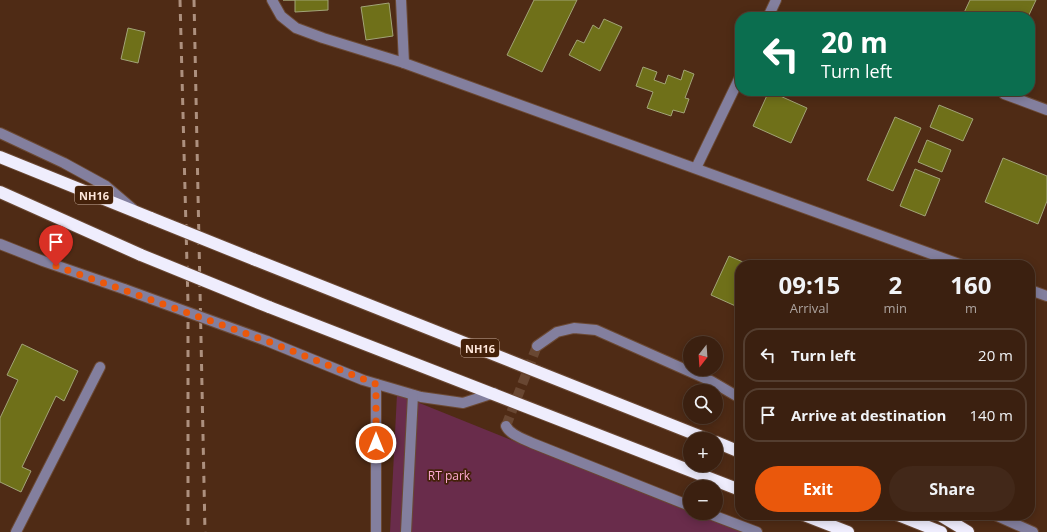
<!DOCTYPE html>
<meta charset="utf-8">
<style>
:root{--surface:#3b2010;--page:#422819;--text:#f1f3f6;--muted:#aca39f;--line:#543e30;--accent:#ea580c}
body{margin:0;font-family:"Open Sans",sans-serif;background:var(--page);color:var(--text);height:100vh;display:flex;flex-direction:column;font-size:15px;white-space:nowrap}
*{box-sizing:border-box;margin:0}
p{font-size:13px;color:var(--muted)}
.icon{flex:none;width:22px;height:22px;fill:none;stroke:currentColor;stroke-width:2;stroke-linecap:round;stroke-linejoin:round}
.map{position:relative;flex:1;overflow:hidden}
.drawer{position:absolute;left:735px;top:260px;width:300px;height:260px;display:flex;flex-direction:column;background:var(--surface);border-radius:16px;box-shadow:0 2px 10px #0003,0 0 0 1px var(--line)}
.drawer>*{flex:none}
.banner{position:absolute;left:735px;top:12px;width:300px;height:84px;border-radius:16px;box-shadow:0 2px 10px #0003,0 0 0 1px var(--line);background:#0b6e4f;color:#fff;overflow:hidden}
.needle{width:26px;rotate:197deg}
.tools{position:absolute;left:683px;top:336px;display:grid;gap:8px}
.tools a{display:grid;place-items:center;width:40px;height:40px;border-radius:50%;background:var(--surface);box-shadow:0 2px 10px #0003,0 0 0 1px var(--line);font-size:20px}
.pin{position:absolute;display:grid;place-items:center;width:34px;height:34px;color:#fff;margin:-41px -17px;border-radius:50% 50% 50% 0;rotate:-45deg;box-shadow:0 0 4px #0007}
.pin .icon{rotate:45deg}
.me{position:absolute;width:44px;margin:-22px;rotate:0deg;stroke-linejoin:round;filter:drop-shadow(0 0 3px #0008)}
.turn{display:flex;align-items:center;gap:14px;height:84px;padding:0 20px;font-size:18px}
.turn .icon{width:52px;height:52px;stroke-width:2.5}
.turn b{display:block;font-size:28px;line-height:34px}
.eta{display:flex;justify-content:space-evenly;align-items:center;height:68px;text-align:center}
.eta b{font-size:24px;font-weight:700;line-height:28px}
.cta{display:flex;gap:8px;margin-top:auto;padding:8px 20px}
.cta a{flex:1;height:46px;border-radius:24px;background:var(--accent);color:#fff;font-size:16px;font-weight:700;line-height:46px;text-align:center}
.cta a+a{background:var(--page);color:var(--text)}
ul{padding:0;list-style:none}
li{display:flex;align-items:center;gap:12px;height:54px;margin:0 8px 6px;padding:0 12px;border:2px solid var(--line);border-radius:16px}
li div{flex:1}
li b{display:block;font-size:15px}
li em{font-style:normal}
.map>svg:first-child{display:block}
.green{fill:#692c4b}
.building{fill:#6f7019;stroke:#a2a477}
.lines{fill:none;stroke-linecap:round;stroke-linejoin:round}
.minor-tunnel{stroke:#694732;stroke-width:10;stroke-dasharray:10 5;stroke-linecap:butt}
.minor-casing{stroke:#6b4934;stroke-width:12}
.highway-casing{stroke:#6b4934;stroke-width:14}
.minor{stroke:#837f9e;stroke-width:10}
.highway{stroke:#efedfd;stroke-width:12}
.rail{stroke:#ad907e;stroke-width:3;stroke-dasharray:7 7;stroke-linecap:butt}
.minor-bridge-casing{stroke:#6b4934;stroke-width:12;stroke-linecap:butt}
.highway-bridge-casing{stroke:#6b4934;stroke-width:14;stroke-linecap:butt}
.minor-bridge{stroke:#837f9e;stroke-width:10}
.highway-bridge{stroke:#efedfd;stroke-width:12}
.route{stroke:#ea580c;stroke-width:7;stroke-dasharray:0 12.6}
.labels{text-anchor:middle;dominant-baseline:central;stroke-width:3.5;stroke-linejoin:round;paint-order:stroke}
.shield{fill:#44210a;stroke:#c6ab9b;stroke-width:1}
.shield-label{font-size:11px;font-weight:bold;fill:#fee6d9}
.park-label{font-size:12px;fill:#feaad1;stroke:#44210a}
</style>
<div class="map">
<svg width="1047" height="532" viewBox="0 0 1047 532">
<rect width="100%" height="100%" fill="#4f2b15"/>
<polygon class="green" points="397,394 690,512 690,513 693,513 741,532 390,532"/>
<g class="building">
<polygon points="283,0 328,0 328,10 295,12 295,0"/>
<polygon points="534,0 577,0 542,72 507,55"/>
<polygon points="970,0 1036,0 1028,17 962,17"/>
<polygon points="389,3 393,36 366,40 361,7"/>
<polygon points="604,19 622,27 600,71 569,55 577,40 584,43 593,25 599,29"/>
<polygon points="128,28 145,32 138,63 121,59"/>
<polygon points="643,67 657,72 654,80 665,84 668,75 681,80 684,70 694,74 685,98 689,99 684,113 673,110 671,116 647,108 653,92 636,86"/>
<polygon points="769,91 807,108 791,143 753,126"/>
<polygon points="939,105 973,119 963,141 930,127"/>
<polygon points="895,117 921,128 893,191 867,180"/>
<polygon points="927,140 951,150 942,172 918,162"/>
<polygon points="1003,158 1047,176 1047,201 1038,224 985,202"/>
<polygon points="915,169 940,179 925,216 900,206"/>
<polygon points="729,256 750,265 740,265 740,308 711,295"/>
<polygon points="22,344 78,371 64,401 56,396 22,467 31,471 21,492 0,482 0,418 18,380 7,375"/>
</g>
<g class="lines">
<polyline class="minor-tunnel" points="506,426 537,346"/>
<g class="minor-casing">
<g id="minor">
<polyline points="272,0 281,16 296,28 323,38 404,63 962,265"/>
<polyline points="401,0 404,63"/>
<polyline points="768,17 776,0"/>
<polyline points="1004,94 1047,110"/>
<polyline points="0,133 64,163 106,186 133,209"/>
<polyline points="696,168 740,77"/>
<polyline points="0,244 43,261 124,289"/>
<polyline points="1030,290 1047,296"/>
<polyline points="267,341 363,380 421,397 463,403 494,393"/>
<polyline points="537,346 557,332 574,328 596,330 711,381 740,398"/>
<polyline points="376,384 376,532"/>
<path d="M506 426C510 435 524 439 532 443L690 506"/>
<polyline points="707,513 757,532"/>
<polyline points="995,515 1033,532"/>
<polyline points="16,532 100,367"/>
<polyline points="406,532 413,395"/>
</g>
</g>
<g class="highway-casing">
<g id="highway">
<polyline points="0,157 151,218"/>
<polyline points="0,192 141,255"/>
<polyline points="253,259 707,439"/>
<polyline points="269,307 740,490"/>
<polyline points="716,442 740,452"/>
<polyline points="804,515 848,532"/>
<polyline points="898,515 941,532"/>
<polyline points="940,515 968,532"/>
</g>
</g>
<use href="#minor" class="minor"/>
<use href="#highway" class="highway"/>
<g class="rail">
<polyline points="180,0 188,303 188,532"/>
<polyline points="194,0 205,532"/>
</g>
<g class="minor-bridge-casing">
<polyline id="minor-bridge" points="124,289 267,341"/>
</g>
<g class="highway-bridge-casing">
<g id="highway-bridge">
<polyline points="151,218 253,259"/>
<polyline points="141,255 269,307"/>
</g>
</g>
<use href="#minor-bridge" class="minor-bridge"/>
<use href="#highway-bridge" class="highway-bridge"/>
</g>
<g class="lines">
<polyline class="route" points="56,266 267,341 376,384 376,443"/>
</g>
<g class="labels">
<g class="shield">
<rect x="75" y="186" width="38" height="18" rx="3"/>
<rect x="461" y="339" width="38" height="18" rx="3"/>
</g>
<g class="shield-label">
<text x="94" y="195">NH16</text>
<text x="480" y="348">NH16</text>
</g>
<g class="park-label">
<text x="449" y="475">RT park</text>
</g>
</g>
</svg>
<div class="tools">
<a><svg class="needle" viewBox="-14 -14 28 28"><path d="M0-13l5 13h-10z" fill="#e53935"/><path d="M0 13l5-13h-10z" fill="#aca39f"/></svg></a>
<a><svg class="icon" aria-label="search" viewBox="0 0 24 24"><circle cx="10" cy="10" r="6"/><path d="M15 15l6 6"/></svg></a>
<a>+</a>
<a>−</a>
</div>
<div class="pin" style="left:56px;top:266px;background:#d93025"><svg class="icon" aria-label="arrive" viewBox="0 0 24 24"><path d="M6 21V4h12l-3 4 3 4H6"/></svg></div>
<svg class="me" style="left:376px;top:443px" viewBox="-20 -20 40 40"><circle r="17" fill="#ea580c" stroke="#fff" stroke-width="3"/><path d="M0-11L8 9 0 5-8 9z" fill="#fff"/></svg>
<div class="banner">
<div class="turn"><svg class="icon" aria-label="left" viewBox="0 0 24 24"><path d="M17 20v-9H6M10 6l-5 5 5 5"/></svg><div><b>20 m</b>Turn left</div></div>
</div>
<section class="drawer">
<div class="eta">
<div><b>09:15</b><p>Arrival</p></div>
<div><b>2</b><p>min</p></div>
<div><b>160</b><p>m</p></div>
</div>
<ul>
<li><svg class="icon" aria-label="left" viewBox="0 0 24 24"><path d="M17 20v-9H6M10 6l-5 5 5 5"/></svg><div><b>Turn left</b></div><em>20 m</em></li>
<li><svg class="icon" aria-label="arrive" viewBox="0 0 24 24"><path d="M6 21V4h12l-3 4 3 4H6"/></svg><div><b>Arrive at destination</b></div><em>140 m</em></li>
</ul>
<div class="cta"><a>Exit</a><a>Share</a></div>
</section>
</div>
